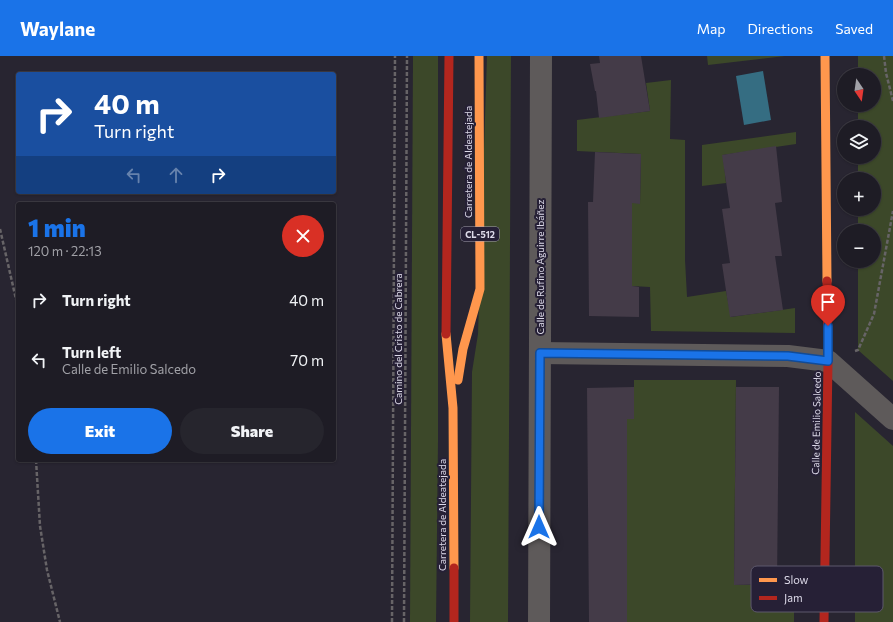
<!DOCTYPE html>
<meta charset="utf-8">
<style>
:root{--surface:#1e1c25;--page:#26252d;--text:#f1f3f6;--muted:#a1a1a7;--line:#3c3a42;--accent:#1a73e8}
body{margin:0;font-family:Commissioner,sans-serif;background:var(--page);color:var(--text);height:100vh;display:flex;flex-direction:column;font-size:15px;white-space:nowrap}
*{box-sizing:border-box;margin:0}
p{font-size:13px;color:var(--muted)}
.icon{flex:none;width:22px;height:22px;fill:none;stroke:currentColor;stroke-width:2;stroke-linecap:round;stroke-linejoin:round}
.map{position:relative;flex:1;overflow:hidden}
.sheet{position:absolute;left:16px;top:146px;width:320px;height:260px;display:flex;flex-direction:column;background:var(--surface);border-radius:4px;box-shadow:0 1px 3px #0004,0 0 0 1px var(--line)}
.sheet>*{flex:none}
.hud{position:absolute;left:16px;top:16px;width:320px;height:122px;border-radius:4px;box-shadow:0 1px 3px #0004,0 0 0 1px var(--line);background:#1a4fa0;color:#fff;overflow:hidden}
.needle{width:26px;rotate:167deg}
.fabs{position:absolute;left:837px;top:12px;display:grid;gap:8px}
.fabs a{display:grid;place-items:center;width:44px;height:44px;border-radius:50%;background:var(--surface);box-shadow:0 1px 3px #0004,0 0 0 1px var(--line);font-size:20px}
.pin{position:absolute;display:grid;place-items:center;width:34px;height:34px;color:#fff;margin:-41px -17px;border-radius:50% 50% 50% 0;rotate:-45deg;box-shadow:0 0 4px #0007}
.pin .icon{rotate:45deg}
.me{position:absolute;width:44px;margin:-22px;rotate:0deg;stroke-linejoin:round;filter:drop-shadow(0 0 3px #0008)}
.turn{display:flex;align-items:center;gap:14px;height:84px;padding:0 12px;font-size:18px}
.turn .icon{width:52px;height:52px;stroke-width:2.5}
.turn b{display:block;font-size:28px;line-height:34px}
.lanes{display:flex;align-items:center;height:38px;padding:0 12px;background:#0003;justify-content:center;gap:20px;direction:ltr}
.lanes .off{opacity:.35}
.round{display:grid;place-items:center;flex:none;width:42px;height:42px;border-radius:21px;background:var(--page)}
.summary{display:flex;align-items:center;justify-content:space-between;height:68px;padding:0 12px}
h1{font-size:24px;font-weight:800;line-height:30px;color:var(--accent)}
.action{display:flex;gap:8px;margin-top:auto;padding:8px 12px}
.action a{flex:1;height:46px;border-radius:24px;background:var(--accent);color:#fff;font-size:16px;font-weight:800;line-height:46px;text-align:center}
.action a+a{background:var(--page);color:var(--text)}
ul{padding:0;list-style:none}
li{display:flex;align-items:center;gap:12px;height:60px;padding:0 12px}
li div{flex:1}
li b{display:block;font-size:15px}
li em{font-style:normal}
header{display:flex;align-items:center;gap:24px;box-sizing:border-box;height:56px;padding:0 20px;background:var(--accent);color:#fff}
header strong{font-size:19px}
nav{display:flex;gap:22px;margin-inline-start:auto;font-size:14px}
.map>svg:first-child{display:block}
.green{fill:#3c4829}
.water{fill:#356d82}
.building{fill:#443b48}
.lines{fill:none;stroke-linecap:round;stroke-linejoin:round}
.path{stroke:#676467;stroke-width:2.5;stroke-dasharray:4 2;stroke-linecap:butt}
.street{stroke:#5e5a5a;stroke-width:22}
.slow{stroke:#ff974d;stroke-width:9}
.jam{stroke:#b3261e;stroke-width:9}
.route-casing{stroke:#114b97;stroke-width:10}
.route{stroke:#1a73e8;stroke-width:7}
.labels{text-anchor:middle;dominant-baseline:central;stroke-width:4;stroke-linejoin:round;paint-order:stroke}
.shield{fill:#262036;stroke:#a6a2b3;stroke-width:1}
.shield-label{font-size:9px;font-weight:bold;fill:#dddae9}
.street-label{font-size:10px;fill:#dddae9;stroke:#262036}
.key{fill:#262036;stroke:#5d586c;stroke-width:1}
.key-label{font-size:11px;fill:#dddae9}
</style>
<header>
<strong>Waylane</strong>
<nav><a>Map</a><a>Directions</a><a>Saved</a></nav>
</header>
<div class="map">
<svg width="893" height="566" viewBox="0 0 893 566">
<rect width="100%" height="100%" fill="#282531"/>
<g class="green">
<polygon points="413,0 438,0 438,384 436,566 410,566"/>
<polygon points="487,0 511,0 508,566 470,566 472,316 478,278"/>
<polygon points="707,0 785,0 708,9"/>
<polygon points="858,0 893,0 893,325 858,294 858,205 874,205 874,175 858,175 858,153 874,153 874,123 858,123 858,101 874,101 874,71 858,71 858,49 874,49 874,19 858,19"/>
<polygon points="671,24 670,83 685,84 685,204 687,241 726,235 731,261 795,252 795,277 651,275 650,231 632,230 632,147 640,147 641,98 577,95 577,64 650,55 646,27"/>
<polygon points="796,76 796,88 723,99 726,127 702,130 702,89"/>
<polygon points="634,324 736,324 734,529 794,528 794,566 574,566 626,566 627,363 634,362"/>
<polygon points="855,356 893,390 893,566 855,566"/>
</g>
<polygon class="water" points="763,15 771,64 744,69 736,20"/>
<g class="building">
<polygon points="599,0 641,0 650,55 599,62 596,35 595,35 590,8 600,7"/>
<polygon points="776,90 782,146 775,147 782,200 775,200 783,254 730,261 722,208 730,207 722,153 730,152 722,99"/>
<polygon points="595,96 641,98 640,148 632,147 632,230 639,231 639,261 589,260 588,146 593,146"/>
<polygon points="634,331 634,363 627,363 627,566 589,566 587,332"/>
<polygon points="736,331 779,331 777,528 734,529"/>
</g>
<g class="lines">
<g class="path">
<polyline points="884,0 886,17 893,45"/>
<polyline points="0,173 18,252"/>
<polyline points="855,295 858,294 874,258 893,155"/>
<polyline points="36,404 40,470 47,514 60,566"/>
<polyline points="392,566 395,0"/>
<polyline points="404,566 407,0"/>
</g>
<g class="street">
<polyline points="540,297 788,300 828,305 893,363"/>
<polyline points="539,566 541,0"/>
</g>
<g class="slow">
<polyline points="825,0 827,225"/>
<polyline points="446,278 453,352 454,512"/>
<polyline points="458,324 463,293 480,233 479,0"/>
</g>
<g class="jam">
<polyline points="446,278 449,0"/>
<polyline points="454,512 454,566"/>
<polyline points="824,566 828,305 827,225"/>
</g>
</g>
<g class="lines">
<g class="route-casing">
<polyline id="route" points="539,471 540,297 788,300 828,305 828,270"/>
</g>
<use href="#route" class="route"/>
</g>
<g class="labels">
<rect class="shield" x="461" y="171" width="38" height="14" rx="3"/>
<g class="shield-label">
<text x="480" y="178">CL-512</text>
</g>
<g class="street-label">
<text transform="translate(468 106) rotate(-90)">Carretera de Aldeatejada</text>
<text transform="translate(540 211) rotate(-90)">Calle de Rufino Aguirre Ibáñez</text>
<text transform="translate(398 283) rotate(-90)">Camino del Cristo de Cabrera</text>
<text transform="translate(816 367) rotate(-89)">Calle de Emilio Salcedo</text>
<text transform="translate(442 459) rotate(-90)">Carretera de Aldeatejada</text>
</g>
</g>
<rect x="751" y="510" width="132" height="46" rx="6" class="key"/>
<rect x="759" y="522" width="18" height="4" fill="#ff974d"/>
<rect x="759" y="540" width="18" height="4" fill="#b3261e"/>
<g class="key-label">
<text x="784" y="528">Slow</text>
<text x="784" y="546">Jam</text>
</g>
</svg>
<div class="fabs">
<a><svg class="needle" viewBox="-14 -14 28 28"><path d="M0-13l5 13h-10z" fill="#e53935"/><path d="M0 13l5-13h-10z" fill="#a1a1a7"/></svg></a>
<a><svg class="icon" aria-label="layers" viewBox="0 0 24 24"><path d="M12 4l9 5-9 5-9-5zM3 14l9 5 9-5"/></svg></a>
<a>+</a>
<a>−</a>
</div>
<div class="pin" style="left:828px;top:270px;background:#d93025"><svg class="icon" aria-label="arrive" viewBox="0 0 24 24"><path d="M6 21V4h12l-3 4 3 4H6"/></svg></div>
<svg class="me" style="left:539px;top:471px" viewBox="-20 -20 40 40"><path d="M0-17L14 15 0 8-14 15z" fill="#1a73e8" stroke="#fff" stroke-width="4"/></svg>
<div class="hud">
<div class="turn"><svg class="icon" aria-label="right" viewBox="0 0 24 24"><path d="M7 20v-9h11M14 6l5 5-5 5"/></svg><div><b>40 m</b>Turn right</div></div>
<div class="lanes"><svg class="icon off" aria-label="left" viewBox="0 0 24 24"><path d="M17 20v-9H6M10 6l-5 5 5 5"/></svg><svg class="icon off" aria-label="ahead" viewBox="0 0 24 24"><path d="M12 20V5M6 11l6-6 6 6"/></svg><svg class="icon" aria-label="right" viewBox="0 0 24 24"><path d="M7 20v-9h11M14 6l5 5-5 5"/></svg></div>
</div>
<section class="sheet">
<div class="summary"><div><h1>1 min</h1><p>120 m · 22:13</p></div><a class="round" style="background:#d93025;color:#fff"><svg class="icon" aria-label="close" viewBox="0 0 24 24"><path d="M6 6l12 12M18 6L6 18"/></svg></a></div>
<ul>
<li><svg class="icon" aria-label="right" viewBox="0 0 24 24"><path d="M7 20v-9h11M14 6l5 5-5 5"/></svg><div><b>Turn right</b></div><em>40 m</em></li>
<li><svg class="icon" aria-label="left" viewBox="0 0 24 24"><path d="M17 20v-9H6M10 6l-5 5 5 5"/></svg><div><b>Turn left</b><p>Calle de Emilio Salcedo</p></div><em>70 m</em></li>
</ul>
<div class="action"><a>Exit</a><a>Share</a></div>
</section>
</div>
